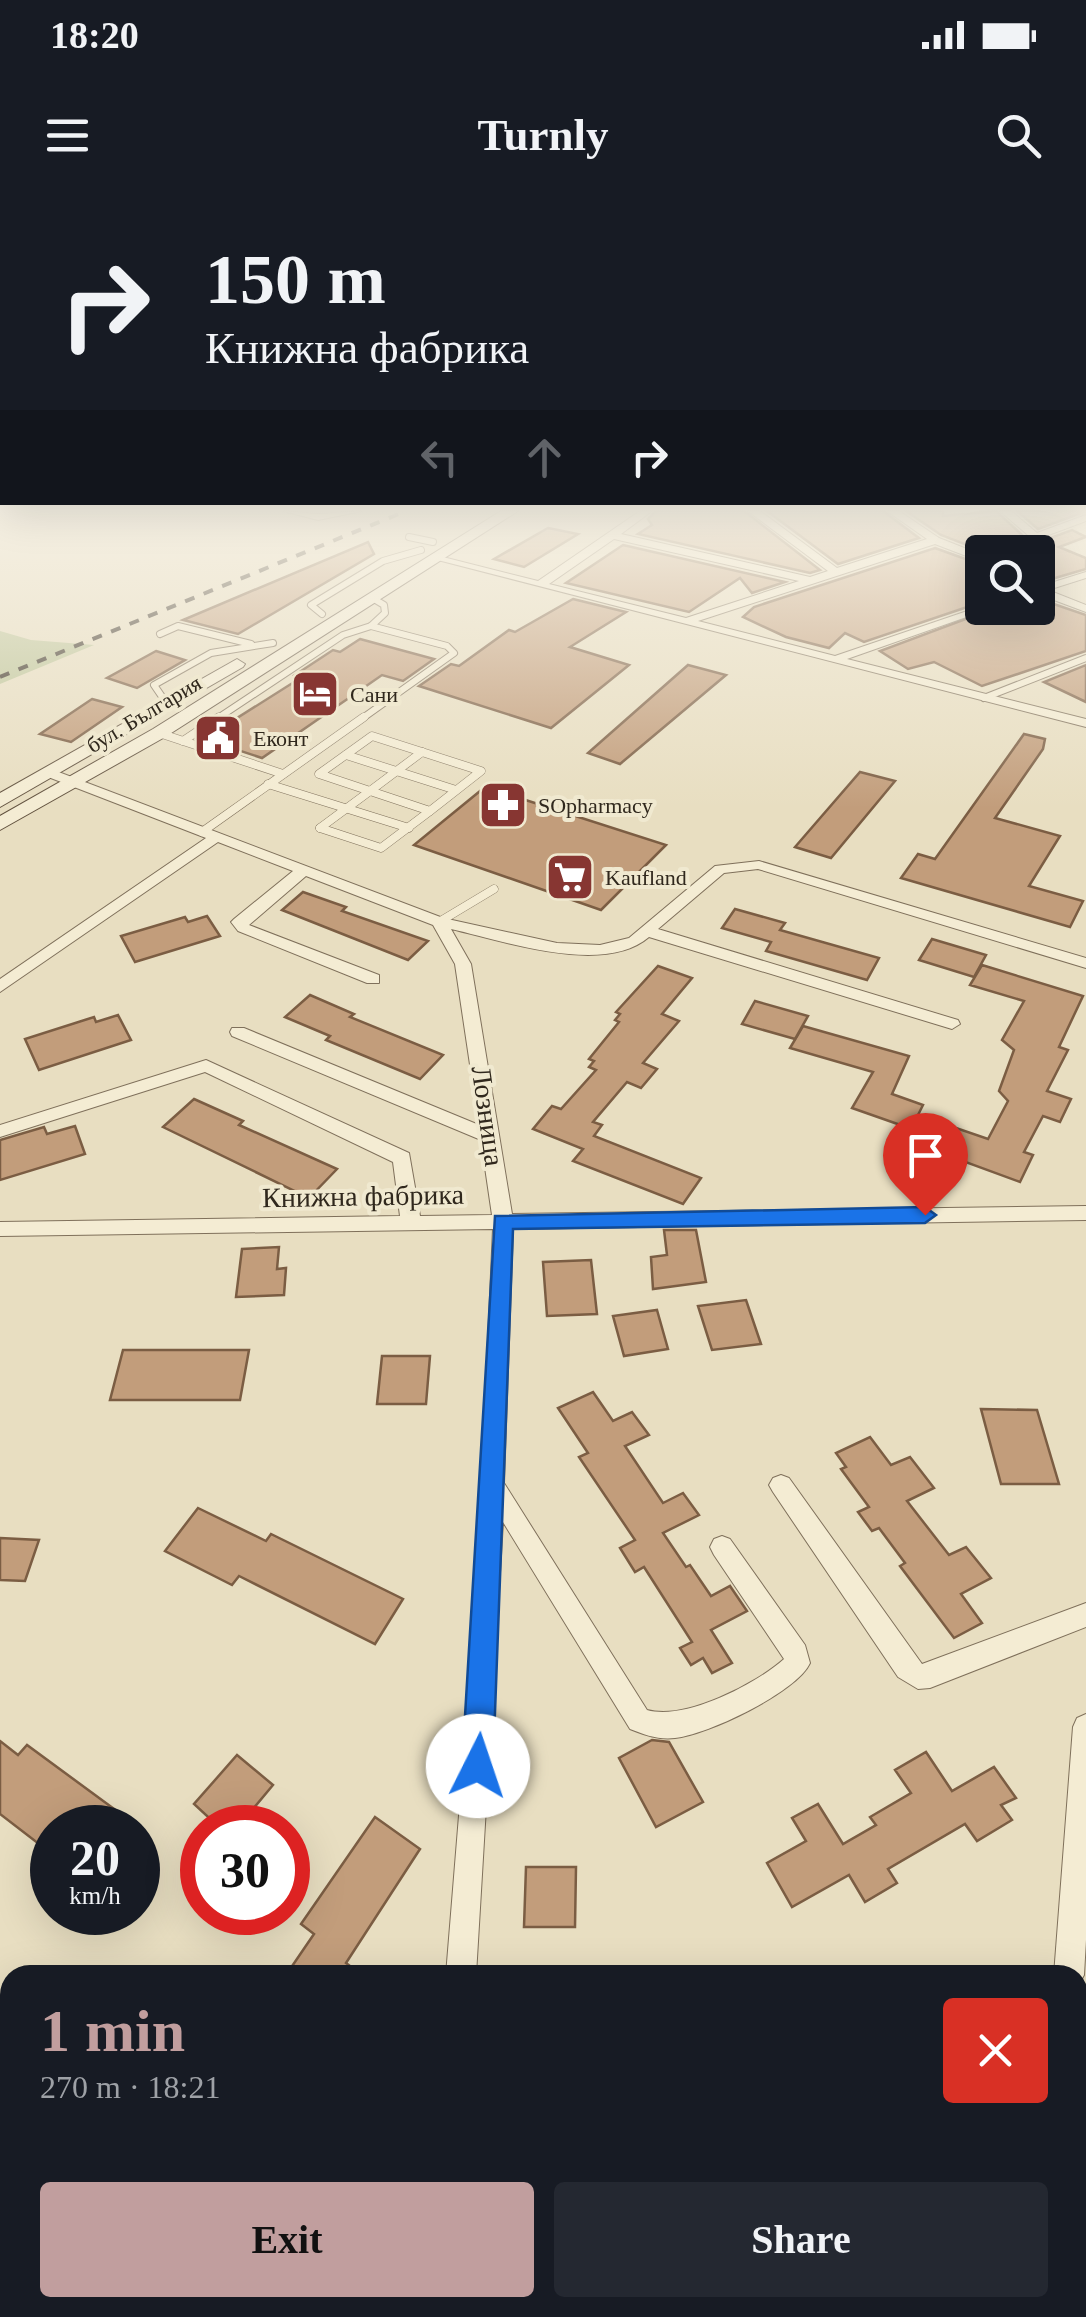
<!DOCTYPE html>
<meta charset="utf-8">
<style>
:root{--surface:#171b24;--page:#242831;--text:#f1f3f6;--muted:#9ea1a6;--accent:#c19e9e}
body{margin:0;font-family:Georgia,serif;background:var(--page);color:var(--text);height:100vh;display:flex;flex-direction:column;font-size:38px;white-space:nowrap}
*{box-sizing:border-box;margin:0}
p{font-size:32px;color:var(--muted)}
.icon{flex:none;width:55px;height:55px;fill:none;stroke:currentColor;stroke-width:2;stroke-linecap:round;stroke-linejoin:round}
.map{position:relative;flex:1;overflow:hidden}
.side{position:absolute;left:0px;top:1765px;width:1088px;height:352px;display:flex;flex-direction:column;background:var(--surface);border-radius:30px 30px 0 0;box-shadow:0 10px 40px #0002}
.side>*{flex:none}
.guide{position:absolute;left:0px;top:0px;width:1088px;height:305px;box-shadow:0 10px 40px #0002;background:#171b24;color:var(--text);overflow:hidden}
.tools{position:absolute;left:965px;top:335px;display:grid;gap:20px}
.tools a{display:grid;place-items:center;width:90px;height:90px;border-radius:10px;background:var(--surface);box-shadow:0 10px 40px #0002;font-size:50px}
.speed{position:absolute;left:30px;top:1605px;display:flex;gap:20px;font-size:50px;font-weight:700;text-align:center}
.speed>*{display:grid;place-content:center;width:130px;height:130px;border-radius:50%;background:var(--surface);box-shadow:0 10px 40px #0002;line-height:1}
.speed small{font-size:25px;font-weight:400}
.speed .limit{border:15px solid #d22;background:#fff;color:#111}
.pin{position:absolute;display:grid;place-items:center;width:85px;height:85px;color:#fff;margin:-102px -42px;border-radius:50% 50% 50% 0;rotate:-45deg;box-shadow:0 0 10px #0007}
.pin .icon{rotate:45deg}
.me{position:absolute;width:110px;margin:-55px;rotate:4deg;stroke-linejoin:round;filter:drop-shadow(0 0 8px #0008)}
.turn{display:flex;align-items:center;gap:35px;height:210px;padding:0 40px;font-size:45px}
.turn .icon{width:130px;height:130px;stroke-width:2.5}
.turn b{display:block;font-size:70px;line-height:85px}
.lanes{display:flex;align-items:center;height:95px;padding:0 40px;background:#0003;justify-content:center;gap:50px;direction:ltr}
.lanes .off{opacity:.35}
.round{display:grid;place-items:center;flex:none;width:105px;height:105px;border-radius:10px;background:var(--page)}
.head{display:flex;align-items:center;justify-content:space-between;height:170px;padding:0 40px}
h1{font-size:60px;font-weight:800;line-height:75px;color:var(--accent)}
.button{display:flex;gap:20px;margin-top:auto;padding:20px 40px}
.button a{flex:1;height:115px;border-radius:10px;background:var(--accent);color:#111;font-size:40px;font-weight:800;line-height:115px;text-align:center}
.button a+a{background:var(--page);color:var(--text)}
.status{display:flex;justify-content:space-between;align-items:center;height:70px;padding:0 50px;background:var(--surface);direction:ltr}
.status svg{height:28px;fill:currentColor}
header{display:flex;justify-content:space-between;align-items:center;height:130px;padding:0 40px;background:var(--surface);font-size:45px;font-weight:800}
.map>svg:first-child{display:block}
.green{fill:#bcc497}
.building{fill:#c29d7b;stroke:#7b5d43;stroke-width:2.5}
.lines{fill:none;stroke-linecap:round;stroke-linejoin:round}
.service-far1-casing{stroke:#7f705b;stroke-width:8}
.service-casing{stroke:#7f705b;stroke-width:9}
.minor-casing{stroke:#7f705b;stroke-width:2}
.secondary-casing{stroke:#61513e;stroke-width:2}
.service-far1{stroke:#f4ecd3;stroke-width:6}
.service{stroke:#f4ecd3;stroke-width:8}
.minor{fill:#f4ecd3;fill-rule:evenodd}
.secondary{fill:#f4ecd3;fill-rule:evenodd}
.rail{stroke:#30281d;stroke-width:4;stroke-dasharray:10 10;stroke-linecap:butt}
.route{fill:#1a73e8;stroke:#114b97;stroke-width:2.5}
.labels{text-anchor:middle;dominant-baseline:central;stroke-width:8;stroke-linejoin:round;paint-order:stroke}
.far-poi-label{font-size:22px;fill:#30281d;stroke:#f0e9d0;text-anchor:start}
.far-street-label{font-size:22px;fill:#30281d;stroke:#f0e9d0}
.street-label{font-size:28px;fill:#30281d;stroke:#f0e9d0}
</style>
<div class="status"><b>18:20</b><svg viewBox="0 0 49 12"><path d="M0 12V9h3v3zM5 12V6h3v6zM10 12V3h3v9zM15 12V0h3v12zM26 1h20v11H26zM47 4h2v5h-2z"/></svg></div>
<header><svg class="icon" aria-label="menu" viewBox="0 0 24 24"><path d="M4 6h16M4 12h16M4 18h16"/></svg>Turnly<svg class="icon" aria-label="search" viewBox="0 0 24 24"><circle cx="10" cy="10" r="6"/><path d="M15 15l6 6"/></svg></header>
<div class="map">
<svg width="1086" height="2117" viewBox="0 0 1086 2117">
<rect width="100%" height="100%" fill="#e8dec1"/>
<polygon class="green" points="0,431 31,440 94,445 0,484"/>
<g class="building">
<polygon points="656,311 744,311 820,370 810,373 638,334 652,325 648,319"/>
<polygon points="767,311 883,311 919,338 838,364"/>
<polygon points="906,311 943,311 943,316 996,311 1022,335 985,352 941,335"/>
<polygon points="1017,311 1079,311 1079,314 1038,329"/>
<polygon points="548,328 578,334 524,367 494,359"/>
<polygon points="1072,330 1086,337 1059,347 1086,358 1086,369 1038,383 1038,348 1012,352"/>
<polygon points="368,342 374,354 238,434 183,420"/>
<polygon points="623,345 785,382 752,393 740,378 689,412 566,383"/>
<polygon points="935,348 982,365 982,402 864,442 845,433 829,448 786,437 743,417 754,407"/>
<polygon points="573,399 626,412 570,447 629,465 551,528 419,486 451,464 459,466 509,430 515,432"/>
<polygon points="1045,401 1086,415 1086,451 982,486 934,462 908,469 880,451 995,408 1011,414 1038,408"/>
<polygon points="360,439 434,459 403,481 382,475 262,558 204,539 302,477 295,475 333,450 340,452"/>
<polygon points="156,451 185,460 137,488 107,478"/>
<polygon points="688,465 726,475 620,564 588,553"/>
<polygon points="1086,465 1086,502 1044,482"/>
<polygon points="92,499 122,507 71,542 40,534"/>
<polygon points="1024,534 1045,539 1043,549 995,618 1060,636 1029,686 1083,701 1070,727 901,678 918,654 935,659"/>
<polygon points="860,572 895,581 831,658 795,647"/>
<polygon points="485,587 666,645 601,710 414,645"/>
<polygon points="303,692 346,707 342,711 428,741 408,760 282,710"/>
<polygon points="735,709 785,723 780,730 879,758 867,780 766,751 771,742 722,728"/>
<polygon points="207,716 220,736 135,762 121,736 185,717 188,722"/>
<polygon points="932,739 986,755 974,777 919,760"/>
<polygon points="982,765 1083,796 1059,847 1068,850 1047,891 1071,899 1060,922 1043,916 1024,952 1033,955 1020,982 903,939 909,928 852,908 873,872 790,848 803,826 909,856 892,894 923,905 918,915 988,939 1008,901 999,891 1014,850 1002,840 1024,801 970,785"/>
<polygon points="658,766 692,778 662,814 679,821 643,863 657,869 641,888 627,882 593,922 602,925 594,936 701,978 683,1004 573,961 583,949 533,929 552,906 561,909 596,870 589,867 594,861 589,859 619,822 615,820 620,814 616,812"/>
<polygon points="310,795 354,814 350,817 443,855 420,879 326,840 330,836 285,817"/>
<polygon points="755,801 808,816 795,839 742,824"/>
<polygon points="118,815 131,840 39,870 25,839 94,817 96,822"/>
<polygon points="194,899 243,921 239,925 337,969 309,998 163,927"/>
<polygon points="75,926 85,954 0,980 0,940 44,927 47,934"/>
<polygon points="664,1030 696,1030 706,1082 653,1089 651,1057 667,1055"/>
<polygon points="279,1047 277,1069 286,1068 284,1095 236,1097 242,1049"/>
<polygon points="591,1060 597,1114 547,1116 543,1062"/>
<polygon points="746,1100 761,1144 712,1150 698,1106"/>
<polygon points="657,1110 668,1149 624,1156 613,1116"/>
<polygon points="123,1150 249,1150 240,1200 110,1200"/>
<polygon points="382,1156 430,1156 426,1204 377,1204"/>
<polygon points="593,1192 613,1221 632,1212 649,1235 625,1246 663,1303 683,1293 699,1315 663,1333 686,1367 690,1365 711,1396 730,1386 747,1411 711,1430 732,1463 712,1473 703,1458 691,1465 680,1448 692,1442 644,1367 635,1372 620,1348 635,1340 579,1257 588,1253 558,1208"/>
<polygon points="981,1209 1037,1210 1059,1284 1001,1284"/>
<polygon points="870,1237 891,1265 910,1257 934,1288 907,1301 949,1355 966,1347 991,1378 961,1394 982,1423 954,1438 900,1366 905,1363 879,1328 872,1331 858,1312 869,1307 841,1269 846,1267 836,1253"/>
<polygon points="198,1308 266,1341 271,1334 403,1399 375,1444 239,1376 232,1385 165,1351"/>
<polygon points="0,1338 39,1340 25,1381 0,1380"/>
<polygon points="652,1540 669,1542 703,1602 656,1627 619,1558"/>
<polygon points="0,1541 18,1555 27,1545 140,1628 52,1628 52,1654 0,1614"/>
<polygon points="926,1552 952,1591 994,1567 1016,1598 1001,1605 1012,1620 977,1641 965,1624 888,1669 897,1683 865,1702 849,1675 792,1707 767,1663 806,1641 792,1618 818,1604 843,1644 876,1625 870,1617 911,1593 895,1570"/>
<polygon points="237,1555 273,1585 237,1628 220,1628 194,1604"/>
<polygon points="375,1617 420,1649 346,1763 362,1775 286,1775 314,1734 301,1724"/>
<polygon points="526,1667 576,1667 575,1727 524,1727"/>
</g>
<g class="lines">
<g class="service-far1-casing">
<g id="service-far1">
<polyline points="409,337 433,342"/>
<polyline points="322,414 311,405 383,361 421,350"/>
<polyline points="160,434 178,426 251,444"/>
<polyline points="984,498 1086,458"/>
<polyline points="167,504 154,485 211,453 273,443"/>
<polyline points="215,520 343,435 371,426 385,413 384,405 374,399"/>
<polyline points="360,520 454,453 447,446 371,426"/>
</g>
</g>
<g class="service-casing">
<g id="service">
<polyline points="159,533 283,574"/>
<polyline points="183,541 219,517"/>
<polyline points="346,555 456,590"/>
<polyline points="268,584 409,628"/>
<polyline points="370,591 430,611 481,571 422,552"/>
<polyline points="370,591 319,574 372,536 422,552"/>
<polyline points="370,591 422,552"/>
<polyline points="320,628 370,591"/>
<polyline points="320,628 381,648 430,611"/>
<polyline points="202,632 364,517"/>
<polyline points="439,722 494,689"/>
</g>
</g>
<g class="minor-casing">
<g id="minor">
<polygon points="283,311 318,314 362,311 318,320"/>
<path d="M640 311H652L621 334 810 377 828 371 748 311H760L837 368 927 339 887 311H899L939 338 982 355V362L935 344 698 421 835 456 982 406 992 408 847 459 1086 519V527L430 358 435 355 538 381ZM614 339 799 381 686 418 549 384Z"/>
<polygon points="1000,311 1011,311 1037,333 1086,315 1086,321 1003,352 990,352 1029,336"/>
<polygon points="1086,372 1086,378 1048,390 1086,405 1086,412 1038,394 1038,387"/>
<path d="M48 568 443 718 557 743 600 745 629 738 715 666 759 661 1086 758V768L758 669 724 673 658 729 958 820 960 824 952 829 649 737C604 776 504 741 451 729L471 764 512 1014 1086 1006V1020L513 1029 504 1283 647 1510C685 1521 756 1484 784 1459L714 1355 710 1347 714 1339 722 1336 730 1339 805 1445 810 1463C797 1492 707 1535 675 1538 659 1540 645 1535 630 1529L503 1322 476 1775H446L476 1407 493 1029 0 1036V1022L400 1016 393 962 205 872 0 937V925L206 860 409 953 420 1016 492 1015 481 940 232 836 230 832 232 828H244L479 925 455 764 433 725 306 676 249 725 379 775V783H367L238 731 231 722 234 719 293 671 218 642 0 792V779L206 638 43 575 41 572Z"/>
<polygon points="781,1275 789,1278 922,1464 1086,1403 1086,1427 930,1488 918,1489 898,1477 773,1292 769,1285 773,1278"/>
<polygon points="1086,1514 1086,1740 1084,1775 1078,1786 1078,1775 1054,1775 1073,1527 1077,1518"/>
<polygon points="271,2108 307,2108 303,2117 267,2117"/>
<polygon points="1027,2108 1061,2108 1060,2117 1026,2117"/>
</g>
</g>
<g class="secondary-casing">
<g id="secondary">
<polygon points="501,311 518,311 165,537 0,630 0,616 153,529"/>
<polygon points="237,459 245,464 243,467 0,607 0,593"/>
</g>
</g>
<use href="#service-far1" class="service-far1"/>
<use href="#service" class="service"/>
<use href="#minor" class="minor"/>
<use href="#secondary" class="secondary"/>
<polyline class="rail" points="0,477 406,311"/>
</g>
<linearGradient id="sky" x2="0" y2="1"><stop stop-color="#8cb7d4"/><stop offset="0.51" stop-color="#f5f0e3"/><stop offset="1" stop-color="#f5f0e3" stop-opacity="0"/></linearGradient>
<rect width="1086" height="608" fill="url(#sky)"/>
<polygon class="route" points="925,1007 936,1015 925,1023 513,1029 493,1566 488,1577 478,1581 467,1577 462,1566 495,1016"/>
<defs>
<g id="hotel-square" transform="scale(2.5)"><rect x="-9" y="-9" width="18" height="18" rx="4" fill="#873632" stroke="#f0e9d0"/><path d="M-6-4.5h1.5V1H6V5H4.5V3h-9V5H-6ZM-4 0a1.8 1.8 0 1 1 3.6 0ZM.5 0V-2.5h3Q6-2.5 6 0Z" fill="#fff"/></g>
<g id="civic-square" transform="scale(2.5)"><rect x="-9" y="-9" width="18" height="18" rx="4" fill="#873632" stroke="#f0e9d0"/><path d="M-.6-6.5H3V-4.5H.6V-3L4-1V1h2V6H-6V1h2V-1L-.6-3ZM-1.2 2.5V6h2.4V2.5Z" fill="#fff"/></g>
<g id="pharmacy-square" transform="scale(2.5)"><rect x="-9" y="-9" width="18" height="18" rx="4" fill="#873632" stroke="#f0e9d0"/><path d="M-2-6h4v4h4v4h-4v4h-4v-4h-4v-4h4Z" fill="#fff"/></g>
<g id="supermarket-square" transform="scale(2.5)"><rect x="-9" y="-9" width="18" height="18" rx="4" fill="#873632" stroke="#f0e9d0"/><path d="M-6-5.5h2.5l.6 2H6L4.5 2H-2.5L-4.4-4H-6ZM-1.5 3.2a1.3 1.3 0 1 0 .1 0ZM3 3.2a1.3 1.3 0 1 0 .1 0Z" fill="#fff"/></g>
</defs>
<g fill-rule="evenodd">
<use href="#hotel-square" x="315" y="494"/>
<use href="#civic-square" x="218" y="538"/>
<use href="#pharmacy-square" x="503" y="605"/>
<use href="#supermarket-square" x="570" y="677"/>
</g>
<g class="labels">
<g class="far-poi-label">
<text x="350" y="494">Сани</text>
<text x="253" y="538">Еконт</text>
<text x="538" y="605">SOpharmacy</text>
<text x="605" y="677">Kaufland</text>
</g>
<g class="far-street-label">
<text transform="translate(144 514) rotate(-31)">бул. България</text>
</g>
<g class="street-label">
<text transform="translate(488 916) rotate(82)">Лозница</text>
<text transform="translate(363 996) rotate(-1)">Книжна фабрика</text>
</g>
</g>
</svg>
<div class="tools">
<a><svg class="icon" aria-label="search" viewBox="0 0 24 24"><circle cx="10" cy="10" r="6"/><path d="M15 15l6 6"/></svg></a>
</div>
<div class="speed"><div>20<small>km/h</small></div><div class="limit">30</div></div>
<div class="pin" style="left:925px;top:1015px;background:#d93025"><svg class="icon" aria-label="arrive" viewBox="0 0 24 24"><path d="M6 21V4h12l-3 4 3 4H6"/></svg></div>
<svg class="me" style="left:478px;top:1566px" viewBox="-20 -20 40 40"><circle r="19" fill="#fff"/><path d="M0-13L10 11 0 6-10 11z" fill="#1a73e8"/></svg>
<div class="guide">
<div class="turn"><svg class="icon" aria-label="right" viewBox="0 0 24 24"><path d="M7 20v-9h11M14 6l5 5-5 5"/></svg><div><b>150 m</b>Книжна фабрика</div></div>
<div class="lanes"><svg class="icon off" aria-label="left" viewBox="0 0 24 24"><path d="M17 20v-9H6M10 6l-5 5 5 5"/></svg><svg class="icon off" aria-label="ahead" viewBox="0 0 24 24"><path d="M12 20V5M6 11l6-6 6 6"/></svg><svg class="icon" aria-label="right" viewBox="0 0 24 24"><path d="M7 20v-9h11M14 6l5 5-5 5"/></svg></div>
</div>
<section class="side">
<div class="head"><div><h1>1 min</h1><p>270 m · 18:21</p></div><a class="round" style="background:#d93025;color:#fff"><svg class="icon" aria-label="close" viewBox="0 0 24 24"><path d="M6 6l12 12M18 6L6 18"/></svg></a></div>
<div class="button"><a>Exit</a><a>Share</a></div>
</section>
</div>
